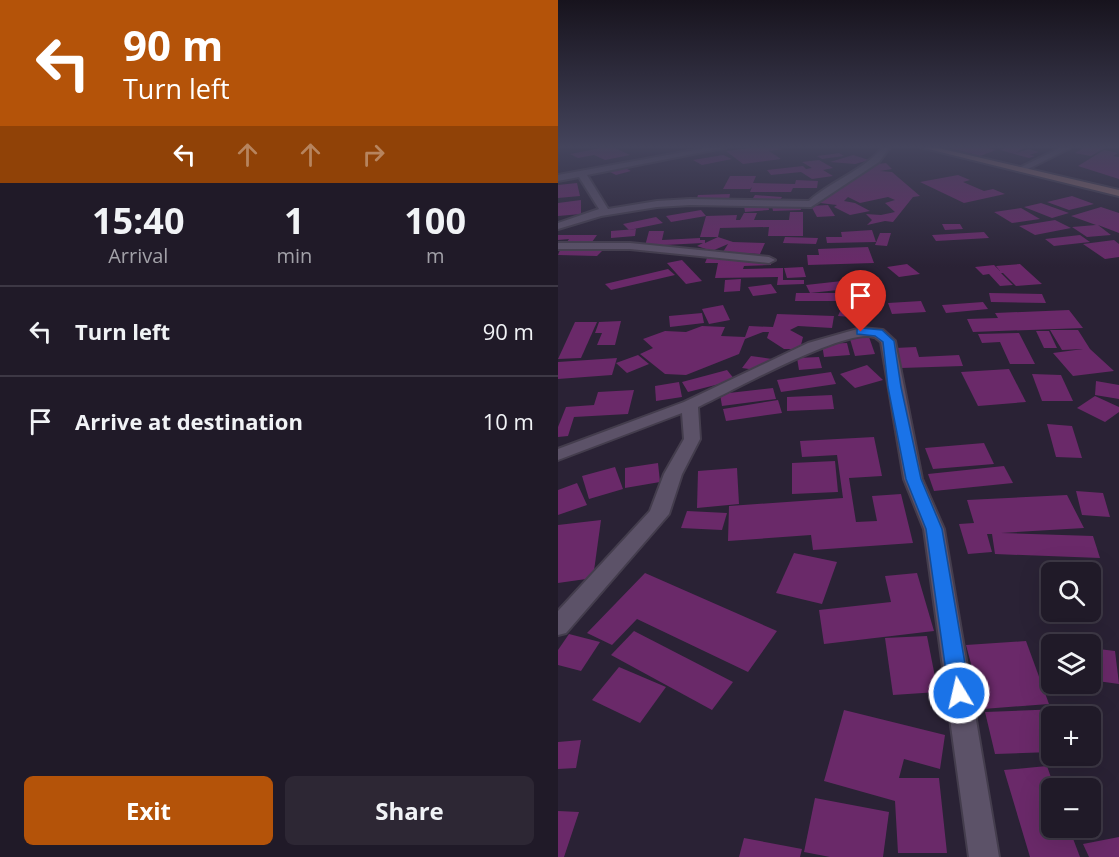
<!DOCTYPE html>
<meta charset="utf-8">
<style>
:root{--surface:#201a28;--page:#2d2734;--text:#f1f3f6;--muted:#a2a1a8;--line:#3d3845;--accent:#b45309}
body{margin:0;font-family:"Open Sans",sans-serif;background:var(--page);color:var(--text);height:100vh;display:flex;flex-direction:column;font-size:22px;white-space:nowrap}
*{box-sizing:border-box;margin:0}
p{font-size:20px;color:var(--muted)}
.icon{flex:none;width:33px;height:33px;fill:none;stroke:currentColor;stroke-width:2;stroke-linecap:round;stroke-linejoin:round}
.map{position:relative;flex:1;overflow:hidden}
.details{display:flex;flex-direction:column;background:var(--surface);width:558px}
.details>*{flex:none}
.guide{background:#b45309;color:#fff;overflow:hidden}
.buttons{position:absolute;left:483px;top:562px;display:grid;gap:12px}
.buttons a{display:grid;place-items:center;width:60px;height:60px;border-radius:9px;background:var(--surface);box-shadow:0 6px 24px #0002,0 0 0 2px var(--line);font-size:30px}
.pin{position:absolute;display:grid;place-items:center;width:51px;height:51px;color:#fff;margin:-62px -26px;border-radius:50% 50% 50% 0;rotate:-45deg;box-shadow:0 0 6px #0007}
.pin .icon{rotate:45deg}
.me{position:absolute;width:66px;margin:-33px;rotate:351deg;stroke-linejoin:round;filter:drop-shadow(0 0 4px #0008)}
.turn{display:flex;align-items:center;gap:21px;height:126px;padding:0 24px;font-size:27px}
.turn .icon{width:78px;height:78px;stroke-width:2.5}
.turn b{display:block;font-size:42px;line-height:51px}
.lanes{display:flex;align-items:center;height:57px;padding:0 24px;background:#0003;justify-content:center;gap:30px;direction:ltr}
.lanes .off{opacity:.35}
.eta{display:flex;justify-content:space-evenly;align-items:center;height:102px;text-align:center}
.eta b{font-size:36px;font-weight:700;line-height:42px}
.button{display:flex;gap:12px;margin-top:auto;padding:12px 24px}
.button a{flex:1;height:69px;border-radius:9px;background:var(--accent);color:#fff;font-size:24px;font-weight:700;line-height:69px;text-align:center}
.button a+a{background:var(--page);color:var(--text)}
ul{padding:0;list-style:none}
li{display:flex;align-items:center;gap:18px;height:90px;padding:0 24px;border-top:2px solid var(--line)}
li div{flex:1}
li b{display:block;font-size:22px}
li em{font-style:normal}
main{display:flex;flex:1;min-height:0}
.map>svg:first-child{display:block}
.building{fill:#6a2969}
.lines{fill:none;stroke-linecap:round;stroke-linejoin:round}
.minor-casing{stroke:#443d4d;stroke-width:4}
.secondary-casing{stroke:#443d4d;stroke-width:4}
.minor{fill:#5c5268;fill-rule:evenodd}
.secondary{fill:#8c6a69;fill-rule:evenodd}
.route{fill:#1a73e8;stroke:#114b97;stroke-width:1.5}
</style>
<main>
<section class="details">
<div class="guide">
<div class="turn"><svg class="icon" aria-label="left" viewBox="0 0 24 24"><path d="M17 20v-9H6M10 6l-5 5 5 5"/></svg><div><b>90 m</b>Turn left</div></div>
<div class="lanes"><svg class="icon" aria-label="left" viewBox="0 0 24 24"><path d="M17 20v-9H6M10 6l-5 5 5 5"/></svg><svg class="icon off" aria-label="ahead" viewBox="0 0 24 24"><path d="M12 20V5M6 11l6-6 6 6"/></svg><svg class="icon off" aria-label="ahead" viewBox="0 0 24 24"><path d="M12 20V5M6 11l6-6 6 6"/></svg><svg class="icon off" aria-label="right" viewBox="0 0 24 24"><path d="M7 20v-9h11M14 6l5 5-5 5"/></svg></div>
</div>
<div class="eta">
<div><b>15:40</b><p>Arrival</p></div>
<div><b>1</b><p>min</p></div>
<div><b>100</b><p>m</p></div>
</div>
<ul>
<li><svg class="icon" aria-label="left" viewBox="0 0 24 24"><path d="M17 20v-9H6M10 6l-5 5 5 5"/></svg><div><b>Turn left</b></div><em>90 m</em></li>
<li><svg class="icon" aria-label="arrive" viewBox="0 0 24 24"><path d="M6 21V4h12l-3 4 3 4H6"/></svg><div><b>Arrive at destination</b></div><em>10 m</em></li>
</ul>
<div class="button"><a>Exit</a><a>Share</a></div>
</section>
<div class="map">
<svg width="561" height="857" viewBox="0 0 561 857">
<rect width="100%" height="100%" fill="#2a2235"/>
<g class="building">
<polygon points="48,147 55,147 72,155 47,160 36,155 20,158 12,154"/>
<polygon points="200,147 226,149 211,151 223,159 185,164 168,151"/>
<polygon points="388,147 427,147 438,150 422,156"/>
<polygon points="449,147 469,147 457,153 471,149 481,152 471,155 477,156 471,158 442,150"/>
<polygon points="527,147 549,147 533,156 517,153"/>
<polygon points="546,150 560,153 555,156 561,157 561,179 520,166"/>
<polygon points="281,153 286,156 264,159 259,156"/>
<polygon points="165,155 174,159 144,165 135,160"/>
<polygon points="295,155 311,160 297,164 272,162"/>
<polygon points="261,160 275,168 265,170 275,176 254,179 243,172 213,175 209,170 245,166 248,169 254,168 244,162"/>
<polygon points="328,163 334,169 322,171 334,172 362,196 355,197 335,222 327,221 309,225 314,220 308,214 323,215 337,212 327,203 337,200 330,197 302,203 290,197 286,201 297,203 312,211 292,215 276,207 279,205 262,203 303,166"/>
<polygon points="65,167 73,171 58,175 50,171"/>
<polygon points="400,175 412,180 405,182 426,191 435,189 447,194 406,203 362,182"/>
<polygon points="172,176 198,176 195,183 237,184 238,180 260,181 259,188 235,188 233,192 192,192 194,187 192,189 165,189"/>
<polygon points="19,183 22,196 0,198 0,185"/>
<polygon points="172,194 171,200 138,201 140,195"/>
<polygon points="197,195 224,197 221,202 193,201"/>
<polygon points="514,196 536,204 511,210 489,202"/>
<polygon points="23,200 23,214 0,216 0,203"/>
<polygon points="483,203 511,213 494,218 466,207"/>
<polygon points="210,205 211,210 187,212 186,206"/>
<polygon points="242,205 243,210 215,211 214,206"/>
<polygon points="270,205 277,216 259,217 253,206"/>
<polygon points="543,207 561,213 561,233 540,225 553,235 529,237 514,227 538,225 513,216"/>
<polygon points="463,208 482,219 454,223 436,212"/>
<polygon points="143,210 148,216 179,215 178,220 182,220 186,213 199,213 196,220 231,220 232,212 245,212 245,236 210,236 211,227 162,228 160,237 142,237 148,216 113,222 108,216"/>
<polygon points="98,217 105,223 71,230 65,224"/>
<polygon points="497,220 513,228 477,235 461,226"/>
<polygon points="384,224 402,224 405,229 387,230"/>
<polygon points="78,229 77,236 53,238 53,231"/>
<polygon points="314,230 318,242 269,243 268,237 284,237 283,232"/>
<polygon points="91,231 106,231 104,240 142,238 142,240 147,240 147,243 160,237 175,242 207,243 202,254 165,252 170,244 154,251 139,246 145,243 87,246"/>
<polygon points="426,232 431,238 378,241 374,235"/>
<polygon points="322,233 333,233 329,246 317,245"/>
<polygon points="0,235 39,235 34,242 9,242 11,239 0,240"/>
<polygon points="522,235 532,242 496,246 487,239"/>
<polygon points="227,237 260,238 258,244 225,243"/>
<polygon points="556,240 561,244 561,257 547,259 525,244"/>
<polygon points="310,247 316,263 250,265 249,255 261,255 260,249"/>
<polygon points="2,250 44,251 39,256 0,255"/>
<polygon points="213,256 213,265 186,266 185,269 225,268 225,280 246,280 246,284 219,285 220,277 157,278 160,263 147,263 149,258"/>
<polygon points="124,260 144,281 128,284 109,263"/>
<polygon points="349,264 362,274 341,277 329,267"/>
<polygon points="462,264 484,284 458,286 445,273 443,273 455,285 442,286 431,274 425,275 417,267 436,265 442,271 438,266"/>
<polygon points="245,267 248,277 229,278 226,268"/>
<polygon points="110,269 117,275 53,290 47,284"/>
<polygon points="183,279 182,291 166,292 167,280"/>
<polygon points="302,279 308,287 252,293 248,285"/>
<polygon points="213,284 219,293 195,296 190,287"/>
<polygon points="238,293 284,293 285,301 237,301"/>
<polygon points="431,293 484,294 488,303 433,302"/>
<polygon points="363,301 368,312 334,314 330,303"/>
<polygon points="425,302 430,309 388,313 384,305"/>
<polygon points="285,304 309,306 305,318 280,316"/>
<polygon points="165,305 172,320 151,324 144,309"/>
<polygon points="511,310 525,328 415,332 409,319 440,318 437,313"/>
<polygon points="144,313 146,323 112,327 111,316"/>
<polygon points="219,314 276,316 274,328 240,326 232,330 245,337 242,349 226,349 209,338 211,332 205,332 187,339 181,354 128,375 107,374 82,354 95,348 85,339 107,331 128,332 144,326 167,327 163,336 187,337 191,326 215,327"/>
<polygon points="63,321 57,345 39,345 44,333 37,333 41,322"/>
<polygon points="17,322 39,322 23,358 0,359"/>
<polygon points="492,330 520,330 532,349 556,371 515,376 495,353 525,349 504,350"/>
<polygon points="478,331 491,331 499,348 486,348"/>
<polygon points="461,333 477,364 452,364 442,342 424,343 420,334"/>
<polygon points="311,337 317,354 297,356 292,339"/>
<polygon points="289,343 292,355 266,357 264,344"/>
<polygon points="358,347 361,357 401,355 405,366 343,368 337,348"/>
<polygon points="80,355 91,364 69,373 58,363"/>
<polygon points="193,356 214,359 205,371 184,368"/>
<polygon points="261,357 264,368 241,370 239,358"/>
<polygon points="59,358 54,375 0,379 0,362"/>
<polygon points="309,365 325,380 297,388 282,374"/>
<polygon points="451,369 468,402 420,406 403,372"/>
<polygon points="169,370 177,380 130,392 124,382"/>
<polygon points="273,372 278,384 223,392 219,380"/>
<polygon points="474,374 503,375 515,401 484,401"/>
<polygon points="538,381 561,385 561,399 537,395"/>
<polygon points="121,382 124,397 98,401 97,386"/>
<polygon points="215,388 218,399 164,406 162,394"/>
<polygon points="76,390 70,414 16,417 10,436 0,437 0,427 8,407 36,405 40,392"/>
<polygon points="274,395 276,409 229,411 229,397"/>
<polygon points="537,396 561,407 561,412 547,422 519,408"/>
<polygon points="220,400 224,413 168,421 165,409"/>
<polygon points="489,424 514,426 524,458 498,457"/>
<polygon points="316,437 324,476 291,478 298,522 319,521 314,496 343,494 355,543 255,550 253,535 170,541 171,506 285,498 279,455 244,457 242,441"/>
<polygon points="426,443 436,464 375,469 367,448"/>
<polygon points="277,461 280,492 234,494 234,463"/>
<polygon points="100,463 102,482 67,488 67,468"/>
<polygon points="446,466 455,483 376,491 370,474"/>
<polygon points="57,467 65,489 31,499 24,476"/>
<polygon points="179,468 181,504 139,508 140,471"/>
<polygon points="19,483 29,505 0,515 0,490"/>
<polygon points="518,491 545,493 552,517 524,515"/>
<polygon points="509,495 526,528 443,533 535,536 542,558 437,554 434,534 429,534 434,552 410,554 401,524 416,523 409,500"/>
<polygon points="129,511 169,513 164,530 123,528"/>
<polygon points="43,520 35,578 0,583 0,525"/>
<polygon points="236,553 279,562 264,604 218,593"/>
<polygon points="87,573 219,631 190,672 79,619 54,645 29,633"/>
<polygon points="359,573 376,631 266,644 261,610 333,602 327,576"/>
<polygon points="76,631 175,682 154,710 53,655"/>
<polygon points="11,634 42,642 23,671 0,665 0,650"/>
<polygon points="369,636 380,692 335,695 327,638"/>
<polygon points="468,641 491,704 425,709 408,645"/>
<polygon points="482,642 494,644 494,676 486,675"/>
<polygon points="532,648 557,651 561,684 532,680"/>
<polygon points="61,667 108,687 82,723 34,700"/>
<polygon points="529,708 532,717 494,717 494,752 437,754 427,712"/>
<polygon points="286,710 387,735 382,769 346,759 341,778 381,778 389,853 340,853 337,801 266,781"/>
<polygon points="533,719 544,750 532,750"/>
<polygon points="23,740 18,768 0,769 0,742"/>
<polygon points="489,766 497,789 494,789 494,828 511,828 522,857 472,857 446,770"/>
<polygon points="257,798 331,812 325,857 272,857 246,852"/>
<polygon points="0,811 21,812 6,857 0,857"/>
<polygon points="561,837 561,857 531,857 525,844"/>
<polygon points="186,838 244,849 242,857 181,857"/>
</g>
<g class="lines">
<g class="minor-casing">
<g id="minor">
<path d="M153 147H170L29 175 50 209 99 201 132 199 251 201C273 181 305 171 325 147H332L321 162 253 207 132 205 99 207 43 216 0 229V223L41 209 21 177 0 181V175Z"/>
<polygon points="504,147 514,147 464,172 457,170"/>
<polygon points="0,243 72,243 211,257 217,260 211,263 72,249 0,249"/>
<path d="M303 328 325 330 337 341 364 479 386 529 441 857H411L366 529 346 479 323 342C323 342 317 337 316 337 289 327 170 393 140 407L142 439 124 474 111 514 8 633 0 635V611L92 511 106 474 126 439 124 413 0 460V449L126 402 250 343Z"/>
</g>
</g>
<g class="secondary-casing">
<polygon id="secondary" points="362,147 376,147 561,190 561,196"/>
</g>
<use href="#minor" class="minor"/>
<use href="#secondary" class="secondary"/>
</g>
<linearGradient id="sky" x2="0" y2="1"><stop stop-color="#17131d"/><stop offset="0.55" stop-color="#44445c"/><stop offset="1" stop-color="#44445c" stop-opacity="0"/></linearGradient>
<rect width="561" height="267" fill="url(#sky)"/>
<polygon class="route" points="303,328 324,330 336,341 343,387 363,479 384,529 412,693 409,700 401,702 394,700 391,693 368,529 348,479 330,387 325,342 317,336 299,334 299,329"/>
</svg>
<div class="buttons">
<a><svg class="icon" aria-label="search" viewBox="0 0 24 24"><circle cx="10" cy="10" r="6"/><path d="M15 15l6 6"/></svg></a>
<a><svg class="icon" aria-label="layers" viewBox="0 0 24 24"><path d="M12 4l9 5-9 5-9-5zM3 14l9 5 9-5"/></svg></a>
<a>+</a>
<a>−</a>
</div>
<div class="pin" style="left:303px;top:332px;background:#d93025"><svg class="icon" aria-label="arrive" viewBox="0 0 24 24"><path d="M6 21V4h12l-3 4 3 4H6"/></svg></div>
<svg class="me" style="left:401px;top:693px" viewBox="-20 -20 40 40"><circle r="17" fill="#1a73e8" stroke="#fff" stroke-width="3"/><path d="M0-11L8 9 0 5-8 9z" fill="#fff"/></svg>
</div>
</main>
